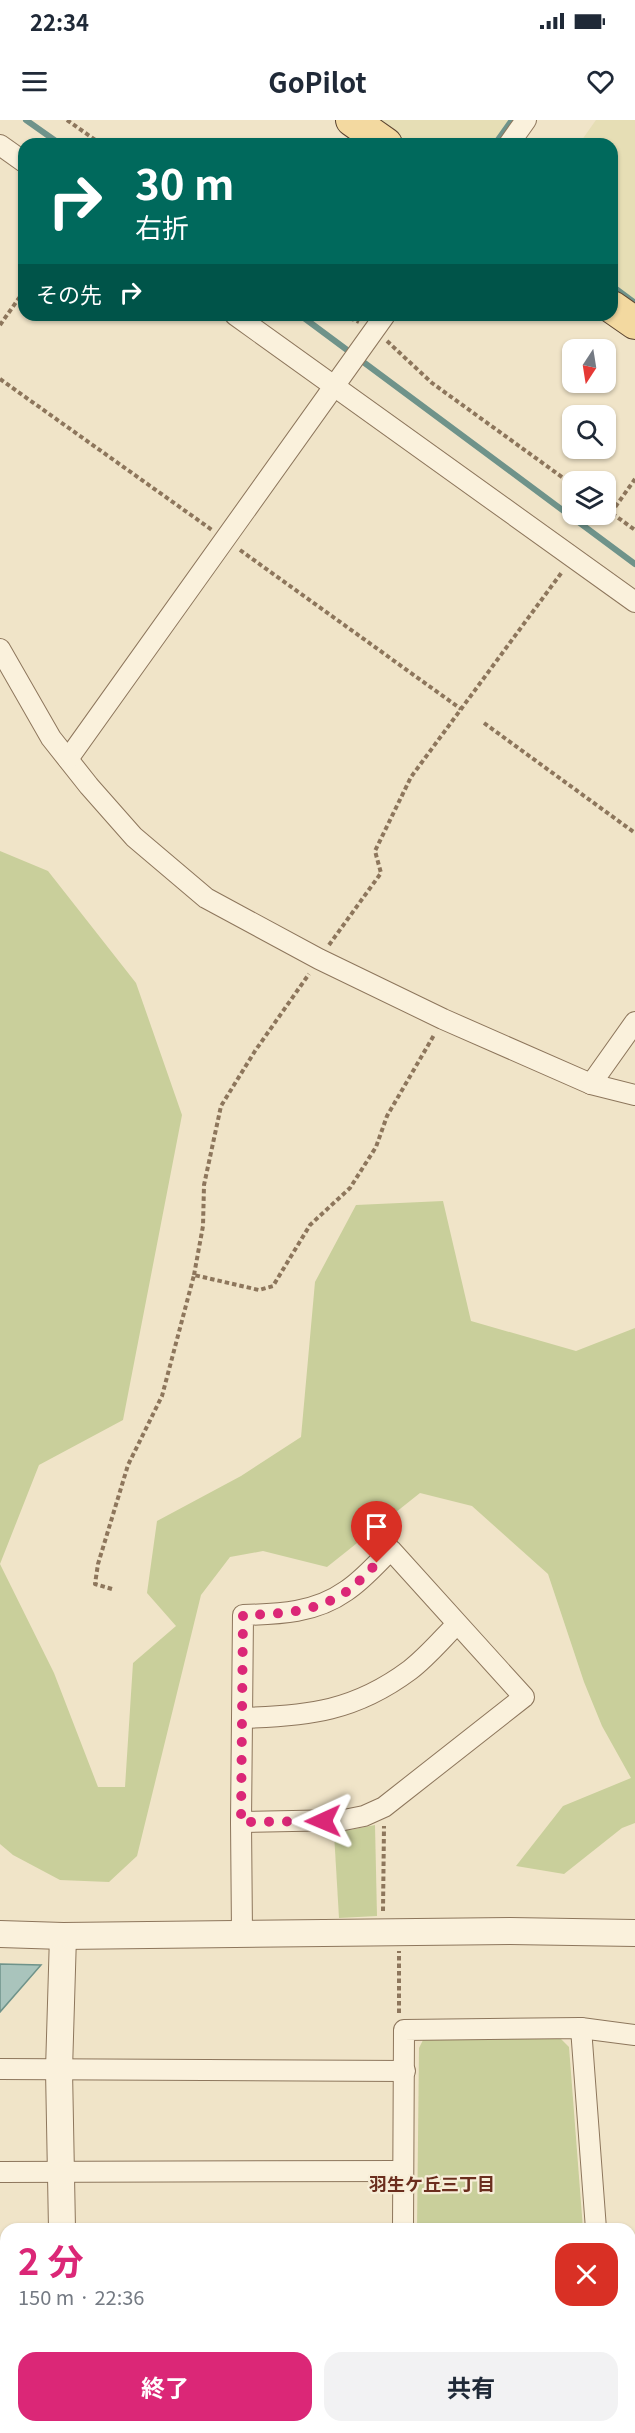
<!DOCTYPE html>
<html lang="ja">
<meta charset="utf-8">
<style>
:root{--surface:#fff;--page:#f2f2f3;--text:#1f2937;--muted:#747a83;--accent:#db2777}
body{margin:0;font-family:Georgia,"Noto Sans JP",serif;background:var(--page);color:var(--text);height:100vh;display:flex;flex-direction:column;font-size:22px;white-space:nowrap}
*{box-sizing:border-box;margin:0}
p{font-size:20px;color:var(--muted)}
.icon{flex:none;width:33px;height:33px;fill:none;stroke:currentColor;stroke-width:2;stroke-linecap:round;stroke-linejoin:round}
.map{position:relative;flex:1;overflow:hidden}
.details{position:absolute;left:0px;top:2103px;width:636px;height:210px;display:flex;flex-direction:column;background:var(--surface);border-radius:18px 18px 0 0;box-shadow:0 2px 4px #0004}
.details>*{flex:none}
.banner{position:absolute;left:18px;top:18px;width:600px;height:183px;border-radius:18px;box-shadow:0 2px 4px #0004;background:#00695c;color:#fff;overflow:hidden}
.needle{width:39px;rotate:192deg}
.tools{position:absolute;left:562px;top:219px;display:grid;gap:12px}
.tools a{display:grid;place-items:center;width:54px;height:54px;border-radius:12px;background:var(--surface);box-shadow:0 2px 4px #0004;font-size:30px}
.pin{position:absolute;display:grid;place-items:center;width:51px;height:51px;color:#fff;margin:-62px -26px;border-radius:50% 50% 50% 0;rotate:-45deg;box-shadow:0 0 6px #0007}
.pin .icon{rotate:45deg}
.me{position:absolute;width:66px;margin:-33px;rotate:269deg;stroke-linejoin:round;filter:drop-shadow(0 0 4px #0008)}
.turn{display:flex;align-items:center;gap:21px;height:126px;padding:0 18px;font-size:27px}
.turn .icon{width:78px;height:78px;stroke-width:2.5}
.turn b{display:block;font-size:42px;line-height:51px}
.then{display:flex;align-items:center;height:57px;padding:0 18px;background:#0003;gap:12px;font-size:22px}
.round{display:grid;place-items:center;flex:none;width:63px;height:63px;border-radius:18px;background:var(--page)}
.overview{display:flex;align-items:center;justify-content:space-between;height:102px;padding:0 18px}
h1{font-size:36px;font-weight:700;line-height:45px;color:var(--accent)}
.button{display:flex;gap:12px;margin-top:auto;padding:12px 18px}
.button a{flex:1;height:69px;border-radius:18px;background:var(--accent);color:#fff;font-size:24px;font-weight:700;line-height:69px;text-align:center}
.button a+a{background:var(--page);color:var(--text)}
.status{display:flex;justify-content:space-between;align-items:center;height:42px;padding:0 30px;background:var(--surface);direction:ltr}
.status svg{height:16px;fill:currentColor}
header{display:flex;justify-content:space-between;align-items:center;height:78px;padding:0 18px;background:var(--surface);font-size:27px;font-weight:700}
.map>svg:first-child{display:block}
.farmland{fill:#e6deb5}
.green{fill:#c9cf9b}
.water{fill:#a9c4bc;stroke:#6f938a;stroke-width:1.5}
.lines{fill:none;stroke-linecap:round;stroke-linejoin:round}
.stream{stroke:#6f938a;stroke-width:6}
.minor-casing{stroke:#8d765c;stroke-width:22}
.tertiary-casing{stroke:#8d765c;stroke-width:28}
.primary-casing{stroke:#5b4430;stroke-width:34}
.path{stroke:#8d765c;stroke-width:4;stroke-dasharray:4.5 3;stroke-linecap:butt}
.minor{stroke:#faf1dc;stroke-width:20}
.tertiary{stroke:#faf1dc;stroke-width:26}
.primary{stroke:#f3d9a0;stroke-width:32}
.route{stroke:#db2777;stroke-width:10;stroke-dasharray:0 18}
.labels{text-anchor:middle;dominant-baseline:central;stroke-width:4.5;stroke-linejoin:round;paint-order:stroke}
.neighbourhood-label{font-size:18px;font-weight:bold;fill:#6b2e1e;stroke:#f7eed8}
</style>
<div class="status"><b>22:34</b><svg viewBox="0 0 49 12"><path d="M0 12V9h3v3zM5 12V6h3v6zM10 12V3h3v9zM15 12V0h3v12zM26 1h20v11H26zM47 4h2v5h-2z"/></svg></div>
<header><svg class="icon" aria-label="menu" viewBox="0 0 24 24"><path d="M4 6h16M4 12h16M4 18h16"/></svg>GoPilot<svg class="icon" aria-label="heart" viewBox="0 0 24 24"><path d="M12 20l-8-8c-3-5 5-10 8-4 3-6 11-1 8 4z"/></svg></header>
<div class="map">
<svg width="635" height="2313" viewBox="0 0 635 2313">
<rect width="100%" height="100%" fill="#f0e4c8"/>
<g class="farmland">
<polygon points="357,0 520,0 503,24 389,24"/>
<polygon points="596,0 635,0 635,195 612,179 612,24 579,24"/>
</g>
<g class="green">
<polygon points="0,731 48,751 136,863 182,995 123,1300 39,1345 0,1444 54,1553 98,1667 125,1667 133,1543 176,1506 147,1473 157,1401 241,1356 301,1317 315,1162 356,1085 443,1081 471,1201 576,1231 635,1208 635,1703 622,1708 564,1754 516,1746 563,1686 631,1658 602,1606 584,1562 548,1454 472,1386 420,1373 327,1447 263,1431 230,1437 201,1475 137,1736 109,1762 60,1760 13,1735 0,1724"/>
<polygon points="375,1705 377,1796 339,1798 334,1713"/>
<polygon points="560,1918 569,1927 583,2109 417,2109 419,1928 423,1920"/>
<polygon points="0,2270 6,2277 6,2307 30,2307 35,2313 0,2313"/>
</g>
<polygon class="water" points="0,1844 41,1845 0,1892"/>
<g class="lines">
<g class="stream">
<polyline points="26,0 60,24"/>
<polyline points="495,24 512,0"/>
<polyline points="612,166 635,183"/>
<polyline points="300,195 635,444"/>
</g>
<g class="minor-casing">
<g id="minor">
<polyline points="509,24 526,0"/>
<polyline points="0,25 24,42"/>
<polyline points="235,195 635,482"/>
<polyline points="0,529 51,618 89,666 134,717 206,778 319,839 443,899 591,964 635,975"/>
<polyline points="68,639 385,195"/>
<polyline points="591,964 635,902"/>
<path d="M391 1430 524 1577 384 1687 364 1696 344 1700 241 1702 243 1495C280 1494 315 1493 346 1471 363 1460 377 1443 391 1430Z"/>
<path d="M243 1598C309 1596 355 1591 410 1550 427 1537 442 1519 457 1504"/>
<polyline points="241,1702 242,1813"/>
<polyline points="581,1908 596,2109"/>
<polyline points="0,1949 405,1951"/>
<polyline points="0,2052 403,2051"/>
<polyline points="403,2109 404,1910 581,1908 635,1915"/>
<polyline points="630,2156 635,2156"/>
<polyline points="630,2289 635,2282"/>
<polyline points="257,2307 263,2313"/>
<polyline points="441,2307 444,2313"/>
<polyline points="591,2307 599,2313"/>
<polyline points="612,2313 616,2307"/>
</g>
</g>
<g class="tertiary-casing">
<g id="tertiary">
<polyline points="0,1814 63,1816 510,1811 635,1813"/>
<polyline points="62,2109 59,1950 63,1816"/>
<polyline points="121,2307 124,2313"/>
</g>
</g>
<g class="primary-casing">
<g id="primary">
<polyline points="352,0 386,24"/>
<polyline points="612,187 635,203"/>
</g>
</g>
<g class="path">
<polyline points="67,0 101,24"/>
<polyline points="343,195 359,202"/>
<polyline points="0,205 24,171"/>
<polyline points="387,221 432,263 573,365"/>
<polyline points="0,259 212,410"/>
<polyline points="606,389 635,410"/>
<polyline points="611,393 635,359"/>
<polyline points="240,430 461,589"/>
<polyline points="484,603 635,713"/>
<polyline points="329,825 381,753 375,731 411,657 562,452"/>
<polyline points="194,1155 203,1106 204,1065 221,986 255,931 309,854"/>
<polyline points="112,1469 95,1464 98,1444 128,1345 162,1276 194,1155 259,1170 273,1166 310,1105 350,1068 376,1027 387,996 434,915"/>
<polyline points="383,1791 384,1706"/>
<polyline points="399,1893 399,1831"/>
</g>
<use href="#minor" class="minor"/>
<use href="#tertiary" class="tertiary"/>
<use href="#primary" class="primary"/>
</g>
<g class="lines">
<path class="route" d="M323 1701 241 1702 243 1495C280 1494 314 1493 346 1472 357 1464 367 1453 377 1443"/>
</g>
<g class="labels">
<g class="neighbourhood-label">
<text x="432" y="2063">羽生ケ丘三丁目</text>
</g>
</g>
</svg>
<div class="tools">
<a><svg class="needle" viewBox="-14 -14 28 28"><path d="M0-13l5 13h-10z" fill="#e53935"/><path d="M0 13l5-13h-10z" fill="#747a83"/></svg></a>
<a><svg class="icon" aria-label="search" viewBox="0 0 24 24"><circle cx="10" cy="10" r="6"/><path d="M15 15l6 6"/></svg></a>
<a><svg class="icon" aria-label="layers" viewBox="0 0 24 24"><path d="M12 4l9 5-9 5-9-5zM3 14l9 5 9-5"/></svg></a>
</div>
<div class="pin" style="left:377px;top:1443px;background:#d93025"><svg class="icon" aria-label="arrive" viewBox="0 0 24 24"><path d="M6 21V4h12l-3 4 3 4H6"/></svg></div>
<svg class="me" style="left:323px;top:1701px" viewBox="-20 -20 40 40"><path d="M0-17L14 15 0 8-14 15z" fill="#db2777" stroke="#fff" stroke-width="4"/></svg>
<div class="banner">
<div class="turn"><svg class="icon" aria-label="right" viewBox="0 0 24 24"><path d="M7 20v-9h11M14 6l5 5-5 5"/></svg><div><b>30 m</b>右折</div></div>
<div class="then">その先<svg class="icon" aria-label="right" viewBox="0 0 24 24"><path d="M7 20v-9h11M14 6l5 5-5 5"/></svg></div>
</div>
<section class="details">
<div class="overview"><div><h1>2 分</h1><p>150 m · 22:36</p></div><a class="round" style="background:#d93025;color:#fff"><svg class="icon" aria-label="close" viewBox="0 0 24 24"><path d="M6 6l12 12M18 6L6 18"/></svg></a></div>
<div class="button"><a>終了</a><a>共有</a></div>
</section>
</div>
